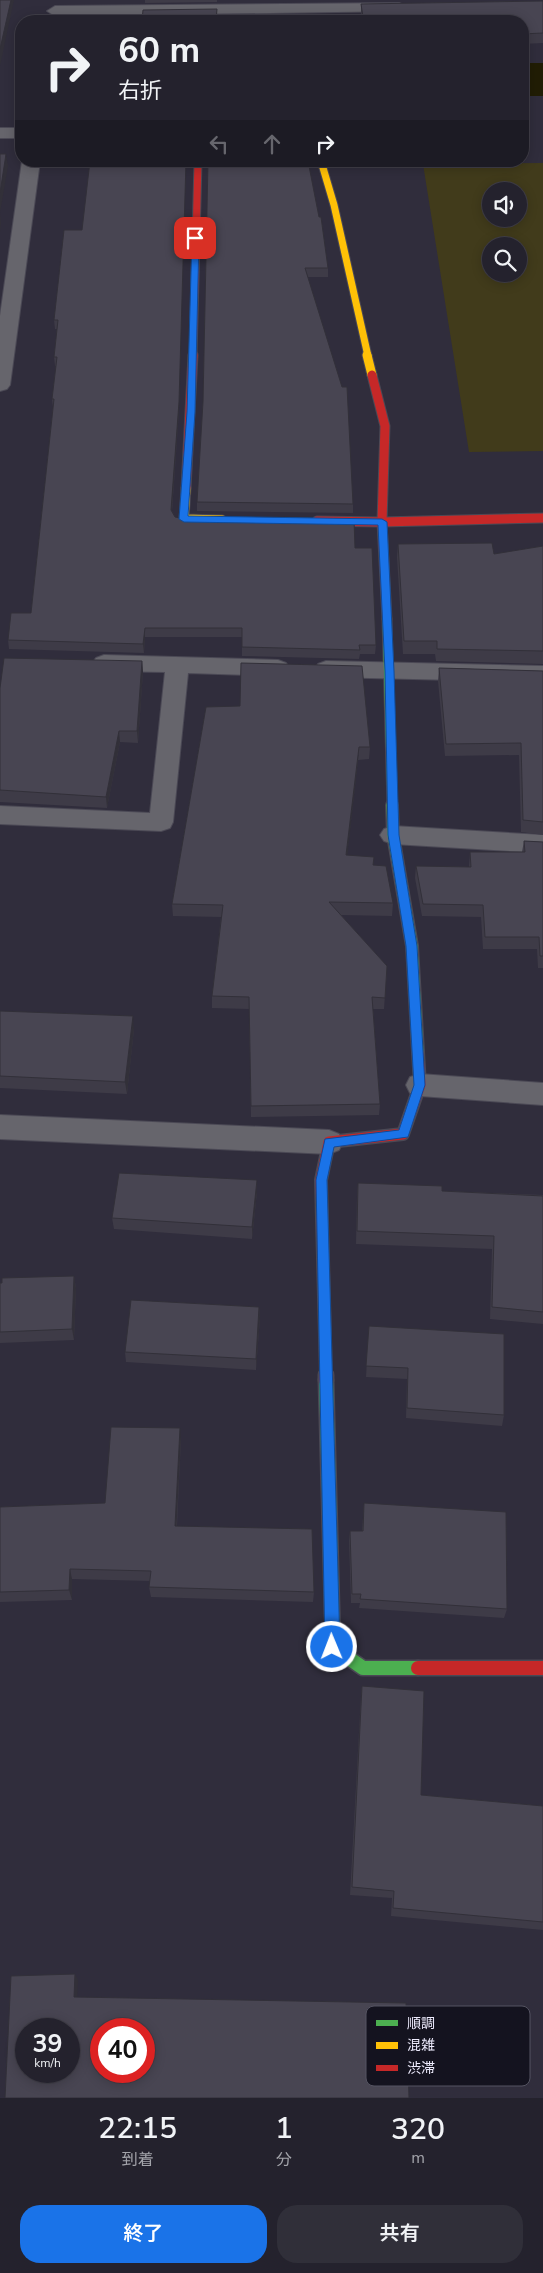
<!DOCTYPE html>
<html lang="ja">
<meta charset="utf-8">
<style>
:root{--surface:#24222d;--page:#302f39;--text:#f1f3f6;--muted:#a3a4aa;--line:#413f49;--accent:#1a73e8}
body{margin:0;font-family:"Nunito Sans","Noto Sans JP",sans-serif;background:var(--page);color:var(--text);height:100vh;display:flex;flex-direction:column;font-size:19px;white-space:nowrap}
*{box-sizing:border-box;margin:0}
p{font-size:16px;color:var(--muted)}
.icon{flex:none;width:28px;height:28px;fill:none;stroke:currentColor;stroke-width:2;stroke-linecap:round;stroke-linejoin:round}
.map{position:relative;height:2098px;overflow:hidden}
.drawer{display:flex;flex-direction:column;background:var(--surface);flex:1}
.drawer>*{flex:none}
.guide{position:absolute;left:15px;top:15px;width:514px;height:152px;border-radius:20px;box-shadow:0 2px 12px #0003,0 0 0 1px var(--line);background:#24222d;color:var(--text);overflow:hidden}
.tools{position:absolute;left:482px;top:182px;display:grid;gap:10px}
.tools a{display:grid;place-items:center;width:45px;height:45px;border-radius:50%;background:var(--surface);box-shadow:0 2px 12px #0003,0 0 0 1px var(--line);font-size:25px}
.speed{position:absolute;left:15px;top:2018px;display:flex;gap:10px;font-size:25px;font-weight:700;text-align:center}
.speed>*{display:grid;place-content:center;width:65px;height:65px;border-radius:50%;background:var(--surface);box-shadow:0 2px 12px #0003,0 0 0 1px var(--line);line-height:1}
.speed small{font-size:12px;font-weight:400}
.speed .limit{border:8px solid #d22;background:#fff;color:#111}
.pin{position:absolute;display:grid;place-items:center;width:42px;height:42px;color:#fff;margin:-21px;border-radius:10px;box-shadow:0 2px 8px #0006}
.me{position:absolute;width:55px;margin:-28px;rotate:359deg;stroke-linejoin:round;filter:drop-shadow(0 0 4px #0008)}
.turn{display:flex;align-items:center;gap:18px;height:105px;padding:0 20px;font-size:22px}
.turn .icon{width:65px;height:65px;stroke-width:2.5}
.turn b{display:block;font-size:35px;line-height:42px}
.lanes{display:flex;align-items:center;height:48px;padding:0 20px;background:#0003;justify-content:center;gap:25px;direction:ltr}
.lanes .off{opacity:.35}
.eta{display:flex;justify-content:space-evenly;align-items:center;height:85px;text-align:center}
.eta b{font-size:30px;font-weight:600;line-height:35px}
.primary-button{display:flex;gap:10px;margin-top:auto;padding:10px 20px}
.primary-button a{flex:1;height:58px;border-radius:20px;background:var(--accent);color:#fff;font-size:20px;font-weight:600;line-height:58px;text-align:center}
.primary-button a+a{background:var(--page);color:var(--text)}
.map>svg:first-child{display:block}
.green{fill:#413b1b;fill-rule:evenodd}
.water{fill:#211d05}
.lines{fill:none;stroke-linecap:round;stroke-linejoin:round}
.street-casing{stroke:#4b4955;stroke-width:2}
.fast-far2-casing{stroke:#4b4955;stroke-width:11}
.fast-far1-casing{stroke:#4b4955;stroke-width:14}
.fast-casing{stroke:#4b4955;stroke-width:17}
.slow-far1-casing{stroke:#4b4955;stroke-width:9}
.slow-casing{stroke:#4b4955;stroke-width:11}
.jam-far3-casing{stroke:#4b4955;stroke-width:9}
.jam-far2-casing{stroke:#4b4955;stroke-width:11}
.jam-far1-casing{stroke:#4b4955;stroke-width:14}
.jam-casing{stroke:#4b4955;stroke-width:17}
.street{fill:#66656c;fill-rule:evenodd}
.fast-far2{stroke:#4caf50;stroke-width:9}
.fast-far1{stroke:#4caf50;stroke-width:11}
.fast{stroke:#4caf50;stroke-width:14}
.slow-far1{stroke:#ffc107;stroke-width:7}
.slow{stroke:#ffc107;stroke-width:9}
.jam-far3{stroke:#c62828;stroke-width:7}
.jam-far2{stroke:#c62828;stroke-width:9}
.jam-far1{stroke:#c62828;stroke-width:11}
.jam{stroke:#c62828;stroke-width:14}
.wall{fill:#3e3b47}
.shaded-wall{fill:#323039}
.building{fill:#484552;stroke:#323039;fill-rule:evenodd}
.route{fill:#1a73e8;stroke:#114b97}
.key{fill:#14131f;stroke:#555462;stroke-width:1}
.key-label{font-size:14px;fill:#edebfd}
</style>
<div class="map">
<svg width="543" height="2098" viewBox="0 0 543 2098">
<rect width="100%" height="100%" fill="#302d3c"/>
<path class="green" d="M543 163V451L469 452 423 164ZM491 191H519V219H491ZM491 246H519V274H491Z"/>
<polygon class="water" points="522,63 543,63 543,96 523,96"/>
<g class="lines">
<g class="street-casing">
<g id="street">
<polygon points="399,3 404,5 407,8 404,11 55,16 47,11 55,6"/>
<rect x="0" y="128" width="21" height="10"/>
<polygon points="22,161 40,161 10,385 7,389 0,391 0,316"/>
<polygon points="104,655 278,660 286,663 290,668 286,673 278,676 188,673 173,822 170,828 161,831 0,824 0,806 150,813 165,672 104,671 96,668 92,663 96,658"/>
<polygon points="326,661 543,666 543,682 326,677 318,674 314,669 318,664"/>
<polygon points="393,826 543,835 543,853 393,844 384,841 380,835 384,829"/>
<polygon points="420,1074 543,1083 543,1105 420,1096 410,1093 406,1085 410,1077"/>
<polygon points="0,1115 329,1130 339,1134 343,1142 339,1150 329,1154 0,1139"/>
</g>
</g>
<g class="fast-far2-casing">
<polyline id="fast-far2" points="387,619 392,806"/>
</g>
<g class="fast-far1-casing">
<polyline id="fast-far1" points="392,805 393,835 412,946 418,1052"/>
</g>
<g class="fast-casing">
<polyline id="fast" points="326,1380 333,1647 363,1668 418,1668"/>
</g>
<g class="slow-far1-casing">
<polyline id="slow-far1" points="321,161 334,205 368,356"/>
</g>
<g class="slow-casing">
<g id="slow">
<polyline points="367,355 372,375"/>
<polyline points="186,488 184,519 222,520"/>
</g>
</g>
<g class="jam-far3-casing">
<polyline id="jam-far3" points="193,356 198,161"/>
</g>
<g class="jam-far2-casing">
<g id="jam-far2">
<polyline points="372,375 385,426 382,522 387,619"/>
<polyline points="186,488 193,355"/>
<polyline points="317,521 382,522 543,518"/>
</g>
</g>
<g class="jam-far1-casing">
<polyline id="jam-far1" points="326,1376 321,1180 329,1142 403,1134 420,1085 418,1052"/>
</g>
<g class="jam-casing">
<g id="jam">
<polyline points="326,1375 326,1380"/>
<polyline points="418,1668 543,1668"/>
</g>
</g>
<use href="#street" class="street"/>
<use href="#fast-far2" class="fast-far2"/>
<use href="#fast-far1" class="fast-far1"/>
<use href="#fast" class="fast"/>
<use href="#slow-far1" class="slow-far1"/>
<use href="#slow" class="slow"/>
<use href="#jam-far3" class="jam-far3"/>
<use href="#jam-far2" class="jam-far2"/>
<use href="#jam-far1" class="jam-far1"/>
<use href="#jam" class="jam"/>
</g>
<g class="wall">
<polygon points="145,0 217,0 217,2 145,3"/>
<polygon points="543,1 543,43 522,44 522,21 361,17 361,4"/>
<polygon points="208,161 328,268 328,277 307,277 353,504 353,513 197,511 197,502 203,402"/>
<polygon points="82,230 179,411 172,511 175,517 355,548 376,645 375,654 360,654 359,659 242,656 242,637 145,637 144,653 9,649 8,640 31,613 53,408 52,399 56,366 55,366 54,357 57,329 55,329 54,320"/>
<polygon points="398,544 494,554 543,546 543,664 436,661 435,654 403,654 397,557"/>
<polygon points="142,661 143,672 138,743 120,742 107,808 0,802 0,688"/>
<polygon points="439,668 543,671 543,835 521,832 519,755 445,756 438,681"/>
<polygon points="206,707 370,747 369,759 358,760 347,855 373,865 393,903 392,916 341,915 387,966 384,1009 373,1009 380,1104 379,1115 251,1117 249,1009 212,1008 212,996 221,917 173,916 172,904"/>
<polygon points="524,841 543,842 543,968 538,968 537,949 483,949 481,917 422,916 415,878 416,866 469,867 470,852 522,852"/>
<polygon points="0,1011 134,1029 127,1094 0,1088"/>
<polygon points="257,1180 257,1192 252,1239 114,1229 112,1218"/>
<polygon points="358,1183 442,1191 543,1195 543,1324 490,1319 492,1249 356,1244 357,1196"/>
<polygon points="74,1276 76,1288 74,1340 0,1343 0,1283"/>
<polygon points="259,1307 260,1318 256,1370 126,1362 125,1352"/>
<polygon points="369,1326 504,1415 502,1426 406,1418 407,1379 366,1377"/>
<polygon points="181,1439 177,1526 314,1592 313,1602 151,1597 149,1587 150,1581 72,1579 72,1600 0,1602 0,1507 105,1503"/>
<polygon points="364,1503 507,1609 504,1618 359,1608 360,1603 351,1603 349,1540 350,1531 362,1531"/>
<polygon points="362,1686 421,1795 543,1806 543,1930 391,1916 392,1898 350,1895 361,1696"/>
</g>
<g class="shaded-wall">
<polygon points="11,0 14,0 0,66 0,49"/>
<polygon points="6,154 8,166 0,213 0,193"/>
<polygon points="186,161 179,411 171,519 171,510"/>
<polygon points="0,213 1,223 0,232"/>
<polygon points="145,628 145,637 144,653 143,644"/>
<polygon points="142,661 143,672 138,743 137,731"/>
<polygon points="119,731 120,742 107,808 106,797"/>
<polygon points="359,747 358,760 346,868 346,855"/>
<polygon points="133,1016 134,1029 127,1094 125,1082"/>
<polygon points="257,1180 257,1192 252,1239 252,1227"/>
<polygon points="74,1276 76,1288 74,1340 72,1329"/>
<polygon points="259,1307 260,1318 256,1370 256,1359"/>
<polygon points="180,1428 181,1439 176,1536 175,1526"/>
<polygon points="70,1569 72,1579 72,1600 69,1590"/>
<polygon points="75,1974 78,1980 77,2003 74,1997"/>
</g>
<g class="building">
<polygon points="0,0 11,0 0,49"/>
<polygon points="543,1 543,33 522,34 522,21 335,21 335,17 363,17 361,4"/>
<polygon points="217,9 216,21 142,21 143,10"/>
<polygon points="0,154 6,154 0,193"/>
<polygon points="90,161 186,161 179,402 171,510 175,517 184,519 354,520 355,548 372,548 376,645 359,645 360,650 242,647 242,628 145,628 143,644 8,640 11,613 31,613 54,399 52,399 57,357 54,357 58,320 54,320 64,230 82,230"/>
<polygon points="208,161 308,161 319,217 321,217 328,268 305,268 342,387 347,387 353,504 197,502 203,402"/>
<polygon points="492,543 494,554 543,546 543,651 437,649 437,641 404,641 398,544"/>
<polygon points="4,658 142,661 137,731 119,731 106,797 0,790 0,688"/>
<polygon points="241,663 362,666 370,747 359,747 346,855 374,857 373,865 386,866 393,903 329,902 387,966 385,998 372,997 380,1104 251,1106 249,997 212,996 223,905 172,904 206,707 240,706"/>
<polygon points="439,668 543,671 543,822 523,820 521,743 446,744"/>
<polygon points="524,841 543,842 543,956 540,956 539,937 485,937 483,905 423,904 416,866 471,867 470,852 525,852"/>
<polygon points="0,1011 133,1016 125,1082 0,1076"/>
<polygon points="119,1173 257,1180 252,1227 112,1218"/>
<polygon points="358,1183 442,1186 442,1191 543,1196 543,1312 492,1307 494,1236 357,1231"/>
<polygon points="74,1276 72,1329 0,1332 0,1283 2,1283 2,1278"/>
<polygon points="131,1300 259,1307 256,1359 125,1352"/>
<polygon points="369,1326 504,1334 504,1415 407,1408 408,1368 366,1366"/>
<polygon points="111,1427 180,1428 175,1526 312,1529 314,1592 149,1587 151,1571 70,1569 69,1590 0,1592 0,1507 105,1503"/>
<polygon points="364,1503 506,1512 507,1609 360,1599 361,1594 352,1594 350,1531 363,1531"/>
<polygon points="362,1686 424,1691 421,1795 543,1806 543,1922 393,1908 394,1891 352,1887"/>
<path d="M75 1974 74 1997 406 2003 409 2098H5L11 1976ZM26 2029H69V2071H26ZM101 2029H144V2071H101Z"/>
</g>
<polygon class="route" points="195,236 199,238 195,412 188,516 382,519 387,522 394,671 399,835 417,946 425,1085 408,1137 334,1147 327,1180 340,1647 338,1652 332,1654 327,1652 325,1647 316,1180 325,1139 399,1130 414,1085 406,946 388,835 385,671 378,525 184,522 179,519 187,412 192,238"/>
<rect x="366" y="2006" width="164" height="80" rx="8" class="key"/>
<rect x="376" y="2020" width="22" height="6" fill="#4caf50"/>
<rect x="376" y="2042" width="22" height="7" fill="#ffc107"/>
<rect x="376" y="2065" width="22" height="6" fill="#c62828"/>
<g class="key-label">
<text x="407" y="2028">順調</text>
<text x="407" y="2050">混雑</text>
<text x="407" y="2073">渋滞</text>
</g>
</svg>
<div class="tools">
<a><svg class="icon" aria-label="sound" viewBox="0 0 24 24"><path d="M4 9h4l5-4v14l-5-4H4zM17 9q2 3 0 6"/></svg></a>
<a><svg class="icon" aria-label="search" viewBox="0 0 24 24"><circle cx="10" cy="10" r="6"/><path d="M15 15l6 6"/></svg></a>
</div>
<div class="speed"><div>39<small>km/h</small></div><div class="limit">40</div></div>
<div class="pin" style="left:195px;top:238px;background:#d93025"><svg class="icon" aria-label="arrive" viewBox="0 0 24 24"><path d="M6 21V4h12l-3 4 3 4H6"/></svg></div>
<svg class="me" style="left:332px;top:1647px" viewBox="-20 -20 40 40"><circle r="17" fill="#1a73e8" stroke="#fff" stroke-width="3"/><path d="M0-11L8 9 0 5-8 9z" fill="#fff"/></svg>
<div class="guide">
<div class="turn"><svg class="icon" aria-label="right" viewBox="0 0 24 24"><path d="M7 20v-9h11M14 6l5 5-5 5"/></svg><div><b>60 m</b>右折</div></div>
<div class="lanes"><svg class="icon off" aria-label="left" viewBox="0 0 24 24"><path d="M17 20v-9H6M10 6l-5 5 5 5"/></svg><svg class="icon off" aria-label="ahead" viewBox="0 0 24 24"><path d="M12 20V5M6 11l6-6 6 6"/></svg><svg class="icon" aria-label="right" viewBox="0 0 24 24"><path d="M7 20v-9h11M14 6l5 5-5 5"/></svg></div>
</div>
</div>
<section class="drawer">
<div class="eta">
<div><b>22:15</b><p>到着</p></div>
<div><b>1</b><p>分</p></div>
<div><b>320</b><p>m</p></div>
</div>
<div class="primary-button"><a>終了</a><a>共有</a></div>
</section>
